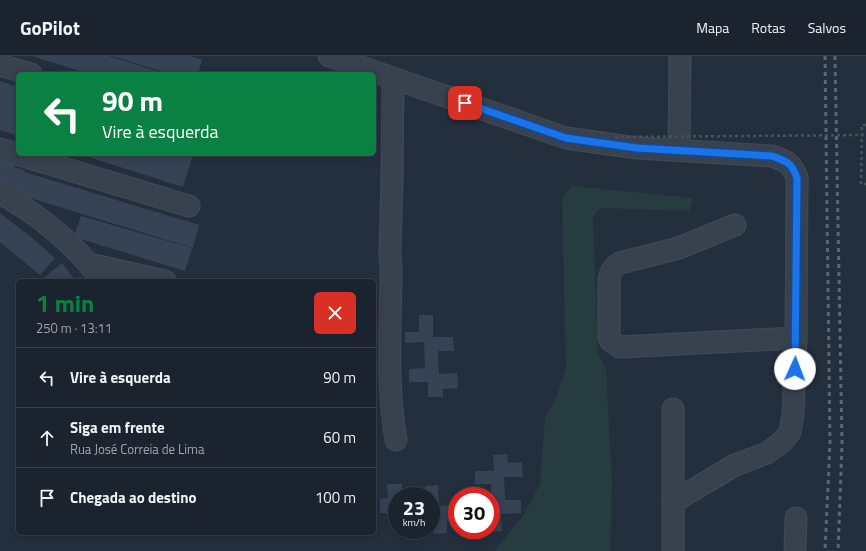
<!DOCTYPE html>
<html lang="pt">
<meta charset="utf-8">
<style>
:root{--surface:#1b232e;--page:#242b36;--text:#f1f3f6;--muted:#a0a4aa;--line:#39404a;--accent:#0b8043}
body{margin:0;font-family:"Titillium Web",sans-serif;background:var(--page);color:var(--text);height:100vh;display:flex;flex-direction:column;font-size:15px;white-space:nowrap}
*{box-sizing:border-box;margin:0}
p{font-size:13px;color:var(--muted)}
.icon{flex:none;width:22px;height:22px;fill:none;stroke:currentColor;stroke-width:2;stroke-linecap:round;stroke-linejoin:round}
.map{position:relative;flex:1;overflow:hidden}
.side{position:absolute;left:16px;top:223px;width:360px;height:256px;display:flex;flex-direction:column;background:var(--surface);border-radius:6px;box-shadow:0 2px 10px #0003,0 0 0 1px var(--line)}
.side>*{flex:none}
.top-card{position:absolute;left:16px;top:16px;width:360px;height:84px;border-radius:6px;box-shadow:0 2px 10px #0003,0 0 0 1px var(--line);background:#0b8043;color:#fff;overflow:hidden}
.speed{position:absolute;left:388px;top:431px;display:flex;gap:8px;font-size:20px;font-weight:700;text-align:center}
.speed>*{display:grid;place-content:center;width:52px;height:52px;border-radius:50%;background:var(--surface);box-shadow:0 2px 10px #0003,0 0 0 1px var(--line);line-height:1}
.speed small{font-size:10px;font-weight:400}
.speed .limit{border:6px solid #d22;background:#fff;color:#111}
.pin{position:absolute;display:grid;place-items:center;width:34px;height:34px;color:#fff;margin:-17px;border-radius:8px;box-shadow:0 2px 6px #0006}
.me{position:absolute;width:44px;margin:-22px;rotate:2deg;stroke-linejoin:round;filter:drop-shadow(0 0 3px #0008)}
.turn{display:flex;align-items:center;gap:14px;height:84px;padding:0 20px;font-size:18px}
.turn .icon{width:52px;height:52px;stroke-width:2.5}
.turn b{display:block;font-size:28px;line-height:34px}
.round{display:grid;place-items:center;flex:none;width:42px;height:42px;border-radius:6px;background:var(--page)}
.overview{display:flex;align-items:center;justify-content:space-between;height:68px;padding:0 20px}
h1{font-size:24px;font-weight:700;line-height:30px;color:var(--accent)}
ul{padding:0;list-style:none}
li{display:flex;align-items:center;gap:12px;height:60px;padding:0 20px;border-top:1px solid var(--line)}
li div{flex:1}
li b{display:block;font-size:15px}
li em{font-style:normal}
header{display:flex;align-items:center;gap:24px;box-sizing:border-box;height:56px;padding:0 20px;background:var(--surface);border-bottom:1px solid var(--line)}
header strong{font-size:19px}
nav{display:flex;gap:22px;margin-inline-start:auto;font-size:14px}
.map>svg:first-child{display:block}
.green{fill:#263c3f}
.building{fill:#364354}
.lines{fill:none;stroke-linecap:round;stroke-linejoin:round}
.minor-casing{stroke:#414a57;stroke-width:23}
.path{stroke:#3f5557;stroke-width:2.5;stroke-dasharray:3 3;stroke-linecap:butt}
.minor{stroke:#38414e;stroke-width:21}
.rail{stroke:#5a6575;stroke-width:3;stroke-dasharray:4 4;stroke-linecap:butt}
.path-bridge{stroke:#3f5557;stroke-width:2.5;stroke-dasharray:3 3;stroke-linecap:butt}
.route-casing{stroke:#114b97;stroke-width:10}
.route{stroke:#1a73e8;stroke-width:7}
</style>
<header>
<strong>GoPilot</strong>
<nav><a>Mapa</a><a>Rotas</a><a>Salvos</a></nav>
</header>
<div class="map">
<svg width="866" height="495" viewBox="0 0 866 495">
<rect width="100%" height="100%" fill="#242f3e"/>
<polygon class="green" points="572,130 693,142 689,155 600,152 593,161 598,299 606,313 612,426 610,495 495,495 524,458 540,428 545,361 556,342 566,311 562,141"/>
<g class="building">
<polygon points="32,0 109,0 166,18 89,18"/>
<polygon points="112,0 190,0 202,4 198,18 170,18"/>
<polygon points="0,25 18,31 18,80 0,74"/>
<polygon points="79,98 193,98 183,131"/>
<polygon points="0,103 15,107 14,111 25,114 24,116 199,169 193,192 17,138 18,134 0,127"/>
<polygon points="0,157 32,182 55,202 40,219 0,186"/>
<polygon points="81,160 192,192 185,215 74,181"/>
<polygon points="62,207 76,225 47,225 44,222"/>
<polygon points="419,259 433,259 433,281 453,281 454,295 438,295 439,318 457,317 458,332 443,333 443,341 428,341 428,326 409,326 409,313 425,312 424,286 405,287 405,276 419,276"/>
<polygon points="507,398 508,407 522,406 523,421 504,421 505,444 521,444 521,457 501,458 502,475 488,476 488,474 491,474 491,428 475,428 475,415 494,415 493,399"/>
<polygon points="387,428 402,428 402,440 397,440 397,457 380,457 380,443 388,442"/>
<polygon points="438,429 439,450 456,449 457,463 447,463 447,477 434,478 434,459 431,459 431,440 425,440 425,430"/>
</g>
<g class="lines">
<g class="minor-casing">
<g id="minor">
<path d="M329 0 566 82 637 92 772 100C786 105 792 107 797 122L796 282 793 359 790 376 782 386 767 397 735 409 673 446"/>
<polyline points="0,9 31,18"/>
<path d="M393 23 392 123 390 197 391 210C391 267 386 327 396 384"/>
<polyline points="0,93 189,150"/>
<polyline points="679,94 680,0"/>
<path d="M0 137C39 159 76 189 102 225"/>
<path d="M735 169 679 192 620 207C613 211 611 215 609 223V282L611 285 620 291 796 282"/>
<polyline points="89,208 165,225"/>
<polyline points="673,353 673,495"/>
<polyline points="795,495 796,462"/>
</g>
</g>
<polyline class="path" points="866,69 862,69 861,128 866,128"/>
<use href="#minor" class="minor"/>
<g class="rail">
<polyline points="825,0 830,386 825,495"/>
<polyline points="835,0 842,388 838,495"/>
</g>
<polyline class="path-bridge" points="615,81 866,79"/>
</g>
<g class="lines">
<g class="route-casing">
<path id="route" d="M465 47 566 82 637 92 772 100C786 105 792 107 797 122L795 313"/>
</g>
<use href="#route" class="route"/>
</g>
</svg>
<div class="speed"><div>23<small>km/h</small></div><div class="limit">30</div></div>
<div class="pin" style="left:465px;top:47px;background:#d93025"><svg class="icon" aria-label="arrive" viewBox="0 0 24 24"><path d="M6 21V4h12l-3 4 3 4H6"/></svg></div>
<svg class="me" style="left:795px;top:313px" viewBox="-20 -20 40 40"><circle r="19" fill="#fff"/><path d="M0-13L10 11 0 6-10 11z" fill="#1a73e8"/></svg>
<div class="top-card">
<div class="turn"><svg class="icon" aria-label="left" viewBox="0 0 24 24"><path d="M17 20v-9H6M10 6l-5 5 5 5"/></svg><div><b>90 m</b>Vire à esquerda</div></div>
</div>
<section class="side">
<div class="overview"><div><h1>1 min</h1><p>250 m · 13:11</p></div><a class="round" style="background:#d93025;color:#fff"><svg class="icon" aria-label="close" viewBox="0 0 24 24"><path d="M6 6l12 12M18 6L6 18"/></svg></a></div>
<ul>
<li><svg class="icon" aria-label="left" viewBox="0 0 24 24"><path d="M17 20v-9H6M10 6l-5 5 5 5"/></svg><div><b>Vire à esquerda</b></div><em>90 m</em></li>
<li><svg class="icon" aria-label="ahead" viewBox="0 0 24 24"><path d="M12 20V5M6 11l6-6 6 6"/></svg><div><b>Siga em frente</b><p>Rua José Correia de Lima</p></div><em>60 m</em></li>
<li><svg class="icon" aria-label="arrive" viewBox="0 0 24 24"><path d="M6 21V4h12l-3 4 3 4H6"/></svg><div><b>Chegada ao destino</b></div><em>100 m</em></li>
</ul>
</section>
</div>
